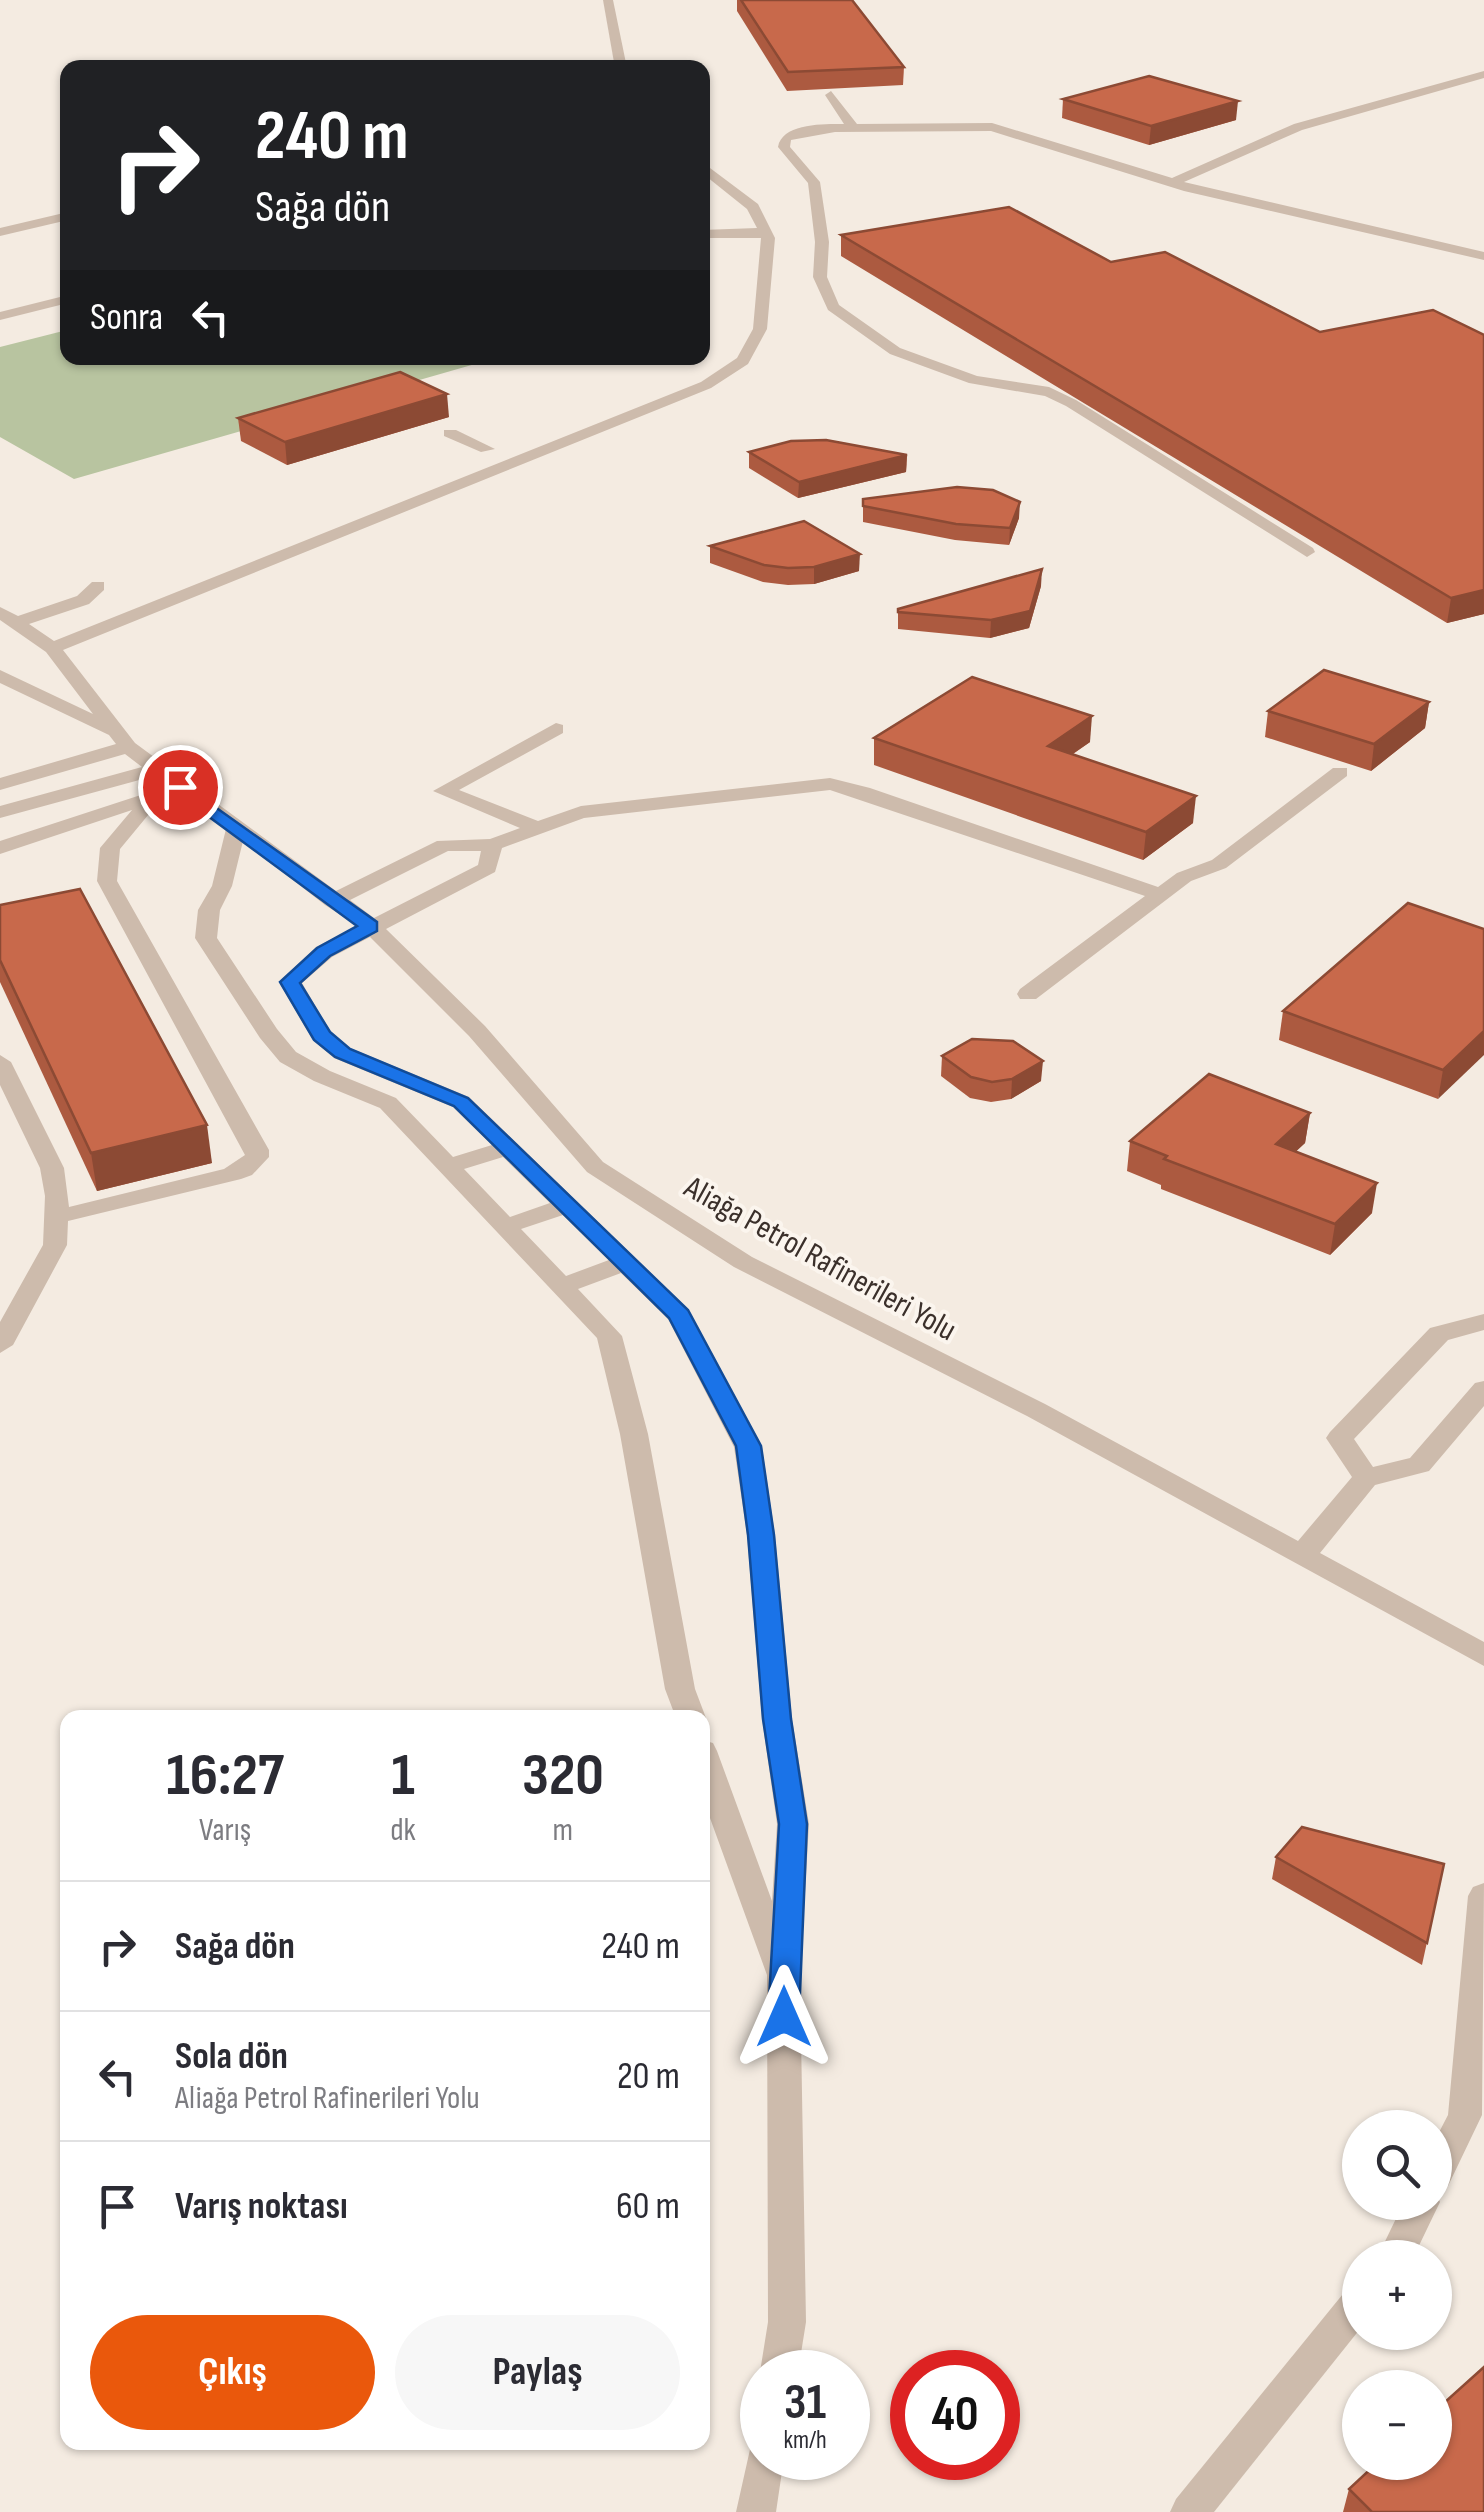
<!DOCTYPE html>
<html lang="tr">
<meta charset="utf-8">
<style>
:root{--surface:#fff;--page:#f7f7f7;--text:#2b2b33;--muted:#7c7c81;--line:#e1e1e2;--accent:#ea580c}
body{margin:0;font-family:"Sofia Sans Condensed",sans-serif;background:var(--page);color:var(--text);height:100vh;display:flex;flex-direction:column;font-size:38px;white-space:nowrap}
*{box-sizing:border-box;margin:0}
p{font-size:32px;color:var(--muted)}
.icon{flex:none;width:55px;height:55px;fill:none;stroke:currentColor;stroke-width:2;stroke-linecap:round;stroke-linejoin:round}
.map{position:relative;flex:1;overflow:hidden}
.details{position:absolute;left:60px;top:1710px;width:650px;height:740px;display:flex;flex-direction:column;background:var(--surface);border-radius:20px;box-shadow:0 2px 8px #0004}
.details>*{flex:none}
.banner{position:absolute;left:60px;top:60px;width:650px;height:305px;border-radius:20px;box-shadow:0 2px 8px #0004;background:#202124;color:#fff;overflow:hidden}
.fabs{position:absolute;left:1342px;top:2110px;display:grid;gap:20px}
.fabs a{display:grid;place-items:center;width:110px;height:110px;border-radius:50%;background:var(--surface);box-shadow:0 2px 8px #0004;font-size:50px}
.speed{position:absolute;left:740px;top:2350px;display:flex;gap:20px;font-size:50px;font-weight:700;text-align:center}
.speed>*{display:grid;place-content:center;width:130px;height:130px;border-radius:50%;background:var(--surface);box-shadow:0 2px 8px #0004;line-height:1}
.speed small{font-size:25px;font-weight:400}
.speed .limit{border:15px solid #d22;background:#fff;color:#111}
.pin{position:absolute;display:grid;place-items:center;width:85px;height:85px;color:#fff;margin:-42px;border:5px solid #fff;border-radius:50%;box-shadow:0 2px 10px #0007}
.me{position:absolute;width:110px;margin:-55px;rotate:0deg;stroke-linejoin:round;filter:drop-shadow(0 0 8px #0008)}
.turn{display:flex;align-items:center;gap:35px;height:210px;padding:0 30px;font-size:45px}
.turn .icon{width:130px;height:130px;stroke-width:2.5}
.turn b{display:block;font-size:70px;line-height:85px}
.then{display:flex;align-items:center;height:95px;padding:0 30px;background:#0003;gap:20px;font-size:38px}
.eta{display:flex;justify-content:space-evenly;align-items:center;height:170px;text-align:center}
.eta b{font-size:60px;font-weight:700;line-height:70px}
.primary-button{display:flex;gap:20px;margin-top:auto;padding:20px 30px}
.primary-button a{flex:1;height:115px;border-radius:60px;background:var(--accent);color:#fff;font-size:40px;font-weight:700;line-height:115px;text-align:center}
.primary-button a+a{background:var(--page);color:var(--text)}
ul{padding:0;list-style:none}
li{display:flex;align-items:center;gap:30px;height:130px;padding:0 30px;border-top:2px solid var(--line)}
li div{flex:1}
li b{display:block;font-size:38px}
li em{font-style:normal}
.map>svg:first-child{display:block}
.green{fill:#b8c4a0}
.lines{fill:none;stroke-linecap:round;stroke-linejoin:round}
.minor{fill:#cdbbac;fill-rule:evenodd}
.wall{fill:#ac5a40}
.shaded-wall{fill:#8c4a34}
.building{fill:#c8694b;stroke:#8c4a34;stroke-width:2.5}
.route{fill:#1a73e8;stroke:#114b97;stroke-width:2.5}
.labels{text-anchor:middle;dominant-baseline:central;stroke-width:8;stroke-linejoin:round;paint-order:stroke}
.street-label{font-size:32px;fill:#3b302b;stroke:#fbf5ee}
</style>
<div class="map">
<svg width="1484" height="2512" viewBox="0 0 1484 2512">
<rect width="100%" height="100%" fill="#f4ebe1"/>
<polygon class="green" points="67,330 68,358 496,358 74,479 0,437 0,347"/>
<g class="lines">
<g class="minor">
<polygon points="603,0 613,0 627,68 615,68"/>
<path d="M1484 71V78L1302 130 1184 182 1484 252V260L1184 191 991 131 835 132 791 140 790 147 820 182 829 242 827 277 839 305 900 348 977 376 1049 387 1076 400 1313 548 1315 552 1307 557 1066 406 1045 396 969 383 890 354 828 310 813 277 815 242 808 183 778 147C782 123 824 124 844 124L825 95 831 91 857 124 992 123 1172 178 1294 124Z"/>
<path d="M702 162 758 204 775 238 767 329 748 364 711 388 63 650 135 743 336 891 437 841 490 839 520 828 433 791 556 723 563 725V733L459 790 538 821 581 806 830 778 870 788 1158 887 1177 873 1212 860 1333 768H1347V776L1226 868 1191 881 1036 999H1020L1017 994 1020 989 1145 896 830 790 584 818 502 848 495 872 386 929 485 1026 603 1162 752 1257 1045 1404 1298 1541 1352 1477 1326 1438 1330 1432 1430 1328 1484 1314V1330L1448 1340 1354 1439 1373 1467 1410 1458 1475 1383 1484 1381V1406L1429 1471 1375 1485 1320 1553 1484 1642V1666L1027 1416 734 1267 587 1172 469 1036 370 937 332 957 302 983 330 1031 350 1048 469 1097 688 1309 762 1447 775 1535 792 1719 809 1824 800 1979 806 2322 798 2372H762V2377L760 2372 768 2322 767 1975 702 1796V1740L713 1743 717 1751 772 1901 777 1824 762 1719 747 1535 734 1447 668 1319 621 1273 578 1289 622 1336 648 1434 695 1689 706 1718 702 1724V1718H676L665 1689 620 1434 597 1338 380 1108 314 1081 280 1062 260 1038 195 938 198 910 212 886 226 829 154 776 0 818V806L142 767 125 754 0 790V778L116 744 109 735 0 683V670L93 714 46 652 0 620V607L18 616 77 596 92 582H104V590L89 604 29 624 54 641 701 382 737 358 753 329 761 238H702V230L757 228 747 209 702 173ZM243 841 325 905 358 926 316 947 279 982 313 1040 334 1058 453 1107 492 1145 453 1157 396 1098 330 1071 296 1052 277 1029 217 938 220 910 232 886ZM448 851H481L478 865 374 918 350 900ZM503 1157 550 1203 510 1217 464 1169ZM563 1215 609 1260 566 1276 521 1229Z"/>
<polygon points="68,212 68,220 0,236 0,228"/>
<polygon points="68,295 68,303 0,320 0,312"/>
<polygon points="444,430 456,430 495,449 481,452 444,436"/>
<polygon points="153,791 163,797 120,849 117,881 269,1150 269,1157 252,1175 241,1179 68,1221 67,1245 13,1345 0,1353 0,1322 43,1245 45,1196 40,1168 0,1085 0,1055 11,1062 64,1168 69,1207 224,1169 245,1155 97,881 100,848 132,810 0,854 0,841"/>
<polygon points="1484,1883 1482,2115 1448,2186 1435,2190 1435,2140 1448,2115 1468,1896 1473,1887"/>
<polygon points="1435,2192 1440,2202 1413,2258 1377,2258 1404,2202 1435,2202"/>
<polygon points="1360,2285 1360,2329 1214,2512 1170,2512 1176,2499 1347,2289"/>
<polygon points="762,2441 762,2458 784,2458 776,2512 736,2512 751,2445"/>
</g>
</g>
<g class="wall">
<polygon points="737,0 852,0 904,67 903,85 787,91 737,11"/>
<polygon points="1063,99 1236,120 1149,145 1062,118"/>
<polygon points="841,235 1111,262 1320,332 1484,335 1484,614 1447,623 841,256"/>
<polygon points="449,417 287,465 241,441 238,418"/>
<polygon points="749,452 907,455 906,472 798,498 749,468"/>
<polygon points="863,499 1019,518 1009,545 955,540 863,522"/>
<polygon points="710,546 859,571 814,584 788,585 763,582 710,563"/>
<polygon points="1041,586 1029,628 990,638 898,629 898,609"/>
<polygon points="1429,702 1425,728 1371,771 1265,737 1268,711"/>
<polygon points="874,738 1090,742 1073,754 1193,823 1143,860 874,765"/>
<polygon points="0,905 212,1163 97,1191 0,982"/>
<polygon points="1484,929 1438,1099 1279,1040 1283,1011"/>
<polygon points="942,1056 1041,1081 1011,1099 991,1102 970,1098 941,1076"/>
<polygon points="1310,1113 1305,1143 1296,1151 1372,1213 1330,1255 1161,1189 1161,1185 1127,1171 1130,1141"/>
<polygon points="1276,1857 1444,1864 1422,1965 1272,1879"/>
<polygon points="1349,2489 1484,2512 1343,2512"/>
</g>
<g class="shaded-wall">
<polygon points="1238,101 1236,120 1149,145 1151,126"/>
<polygon points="447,394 449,417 287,465 285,442"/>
<polygon points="907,455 906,472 798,498 799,482"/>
<polygon points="1020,502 1019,518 1009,545 1010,528"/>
<polygon points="860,554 859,571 814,584 814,567"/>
<polygon points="1042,569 1041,586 1029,628 990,638 991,620"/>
<polygon points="1484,590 1484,614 1447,623 1451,598"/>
<polygon points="1429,702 1425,728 1371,771 1374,744"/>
<polygon points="1092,716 1090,742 1046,772 1048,746"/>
<polygon points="1196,796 1193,823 1143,860 1146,832"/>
<polygon points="1484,1031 1484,1055 1438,1099 1443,1070"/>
<polygon points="1043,1061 1041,1081 1011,1099 1012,1079"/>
<polygon points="1310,1113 1305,1143 1272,1174 1276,1144"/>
<polygon points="207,1125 212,1163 97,1191 91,1153"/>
<polygon points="1377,1183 1372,1213 1330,1255 1335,1224"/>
</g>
<g class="building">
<polygon points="741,0 852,0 904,67 788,72"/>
<polygon points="1149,76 1238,101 1151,126 1063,99"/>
<polygon points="1009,207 1111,262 1165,252 1320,332 1433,310 1484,335 1484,590 1451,598 841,235"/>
<polygon points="400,372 447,394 285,442 238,418"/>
<polygon points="826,440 907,455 799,482 749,452 791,441"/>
<polygon points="957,487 993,490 1020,502 1010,528 956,524 863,506 863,499"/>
<polygon points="804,521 860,554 814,567 788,568 764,565 710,546"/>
<polygon points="1042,569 1030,611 991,620 898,612 898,609"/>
<polygon points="1324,670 1429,702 1374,744 1268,711"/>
<polygon points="972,677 1092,716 1048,746 1196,796 1146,832 874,738"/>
<polygon points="80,889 207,1125 91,1153 0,960 0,905"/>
<polygon points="1408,903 1484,929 1484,1031 1443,1070 1283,1011"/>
<polygon points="972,1039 1013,1041 1043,1061 1012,1079 992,1082 971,1077 942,1056"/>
<polygon points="1209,1074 1310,1113 1276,1144 1377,1183 1335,1224 1164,1159 1167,1156 1130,1141"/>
<polygon points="1302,1827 1444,1864 1427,1943 1276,1857"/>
<polygon points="1484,2367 1484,2512 1372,2512 1349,2489 1378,2462 1435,2462 1435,2411"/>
</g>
<polygon class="route" points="180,782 377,922 377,931 330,956 300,983 330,1032 350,1049 468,1098 688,1310 761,1446 774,1535 791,1719 807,1824 799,2017 794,2026 784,2029 773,2026 768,2017 779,1824 763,1719 748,1535 736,1446 669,1318 454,1106 335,1057 314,1040 280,982 317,948 357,926 174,791 174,783"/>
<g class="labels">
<g class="street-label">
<text transform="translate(820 1259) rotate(29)">Aliağa Petrol Rafinerileri Yolu</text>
</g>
</g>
</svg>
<div class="fabs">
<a><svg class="icon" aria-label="search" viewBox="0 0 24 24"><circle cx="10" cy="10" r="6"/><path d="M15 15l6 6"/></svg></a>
<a>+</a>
<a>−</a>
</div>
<div class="speed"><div>31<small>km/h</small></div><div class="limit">40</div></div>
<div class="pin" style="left:180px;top:787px;background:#d93025"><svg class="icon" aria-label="arrive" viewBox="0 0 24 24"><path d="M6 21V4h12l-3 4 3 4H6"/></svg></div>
<svg class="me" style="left:784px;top:2017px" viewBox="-20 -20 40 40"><path d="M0-17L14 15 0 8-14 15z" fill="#1a73e8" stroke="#fff" stroke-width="4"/></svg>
<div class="banner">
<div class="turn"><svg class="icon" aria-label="right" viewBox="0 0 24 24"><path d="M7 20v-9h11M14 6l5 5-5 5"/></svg><div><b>240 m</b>Sağa dön</div></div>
<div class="then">Sonra<svg class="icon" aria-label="left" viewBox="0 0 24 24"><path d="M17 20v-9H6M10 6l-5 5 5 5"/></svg></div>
</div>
<section class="details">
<div class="eta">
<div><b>16:27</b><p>Varış</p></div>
<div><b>1</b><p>dk</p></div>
<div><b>320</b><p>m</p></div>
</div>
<ul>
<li><svg class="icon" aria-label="right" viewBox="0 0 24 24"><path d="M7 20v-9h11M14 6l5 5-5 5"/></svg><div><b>Sağa dön</b></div><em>240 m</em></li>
<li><svg class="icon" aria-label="left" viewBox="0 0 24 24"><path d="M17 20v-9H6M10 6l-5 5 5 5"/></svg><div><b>Sola dön</b><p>Aliağa Petrol Rafinerileri Yolu</p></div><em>20 m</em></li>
<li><svg class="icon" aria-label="arrive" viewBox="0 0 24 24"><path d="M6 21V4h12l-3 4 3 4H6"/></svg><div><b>Varış noktası</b></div><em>60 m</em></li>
</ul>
<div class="primary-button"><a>Çıkış</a><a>Paylaş</a></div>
</section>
</div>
